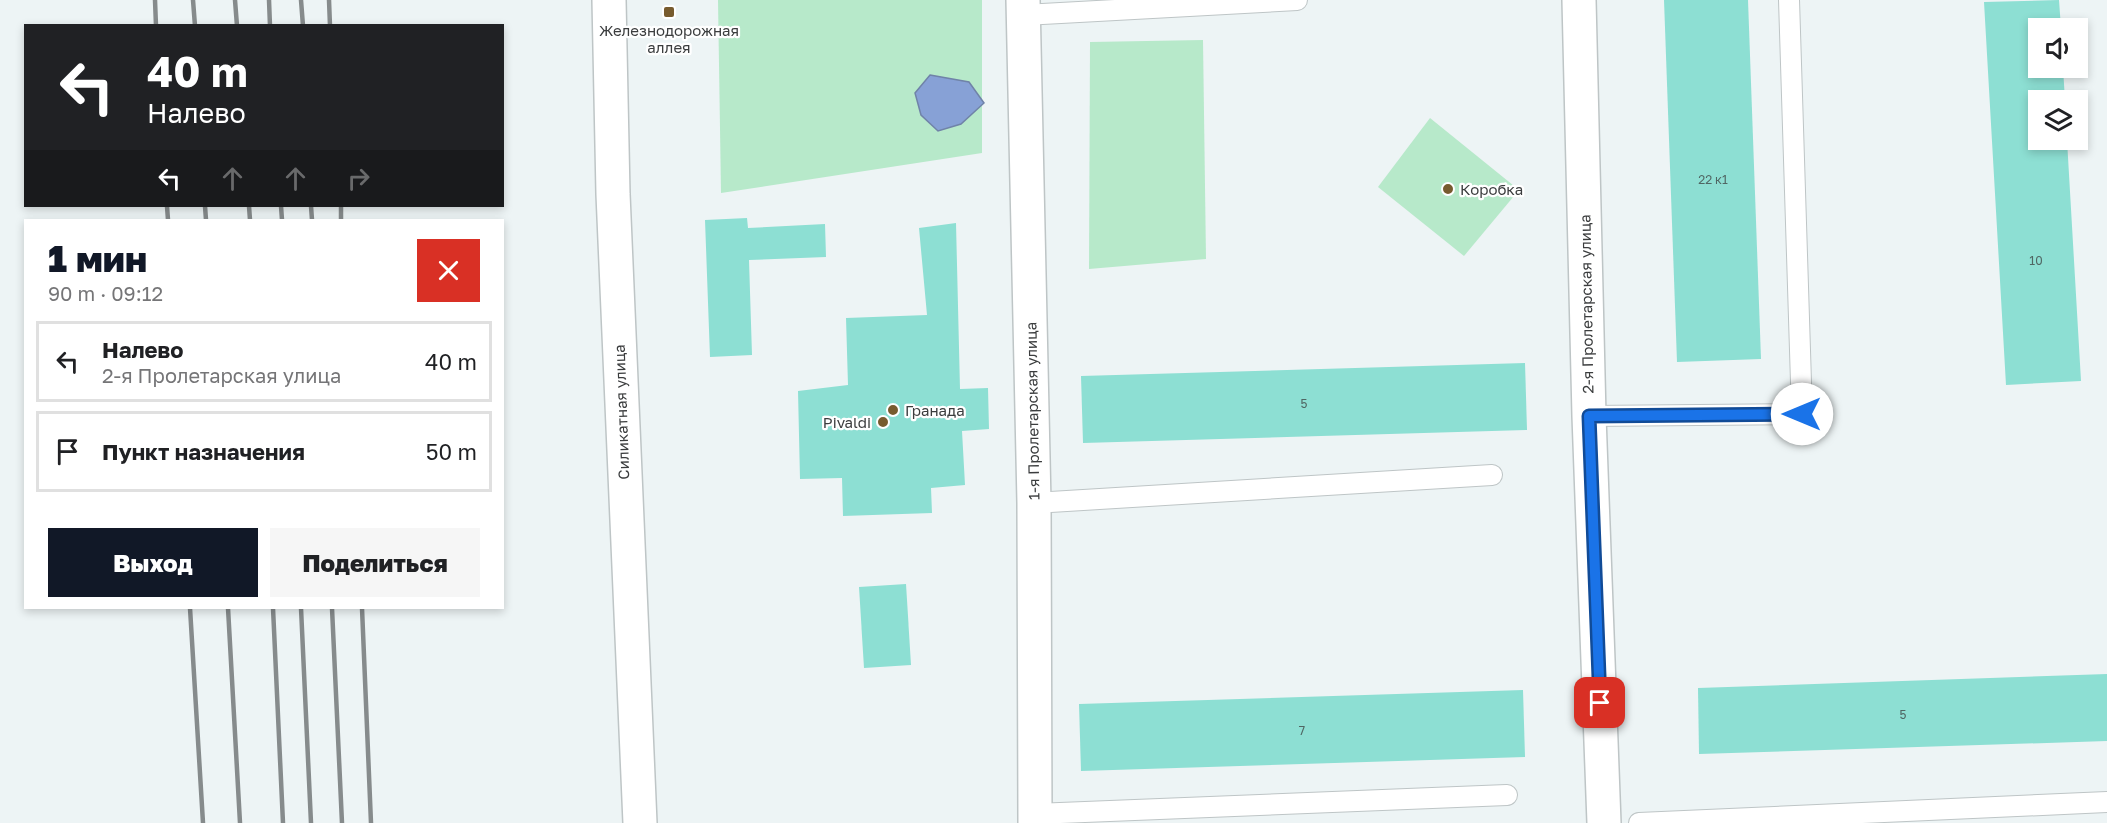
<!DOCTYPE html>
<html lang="ru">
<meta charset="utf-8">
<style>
:root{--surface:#fff;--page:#f6f6f6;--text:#202124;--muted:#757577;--line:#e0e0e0;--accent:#111827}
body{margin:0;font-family:"Golos Text",sans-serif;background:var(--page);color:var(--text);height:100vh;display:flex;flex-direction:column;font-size:22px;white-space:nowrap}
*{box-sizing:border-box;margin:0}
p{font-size:20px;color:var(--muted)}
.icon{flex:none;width:33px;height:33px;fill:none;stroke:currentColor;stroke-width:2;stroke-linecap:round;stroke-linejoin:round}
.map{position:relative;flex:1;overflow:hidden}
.panel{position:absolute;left:24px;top:219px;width:480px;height:390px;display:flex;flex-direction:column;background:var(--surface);border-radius:0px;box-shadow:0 3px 9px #0003}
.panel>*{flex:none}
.hud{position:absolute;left:24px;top:24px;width:480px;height:183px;border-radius:0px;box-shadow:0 3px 9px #0003;background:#202124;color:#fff;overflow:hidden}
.controls{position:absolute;left:2028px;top:18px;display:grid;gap:12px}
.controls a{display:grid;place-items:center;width:60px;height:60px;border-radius:0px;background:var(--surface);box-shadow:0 3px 9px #0003;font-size:30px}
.pin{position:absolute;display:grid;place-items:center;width:51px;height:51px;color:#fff;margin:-26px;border-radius:12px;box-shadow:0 3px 9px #0006}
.me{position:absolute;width:66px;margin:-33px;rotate:270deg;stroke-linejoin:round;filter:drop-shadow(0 0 4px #0008)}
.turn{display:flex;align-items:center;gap:21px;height:126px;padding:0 24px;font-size:27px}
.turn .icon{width:78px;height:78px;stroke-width:2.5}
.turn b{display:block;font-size:42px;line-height:51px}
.lanes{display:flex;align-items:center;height:57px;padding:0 24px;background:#0003;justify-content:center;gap:30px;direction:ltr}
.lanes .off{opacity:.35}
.round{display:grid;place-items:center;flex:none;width:63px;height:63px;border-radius:0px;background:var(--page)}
.headline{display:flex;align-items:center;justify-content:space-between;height:102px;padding:0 24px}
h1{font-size:36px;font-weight:800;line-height:45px;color:var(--accent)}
.cta{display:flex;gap:12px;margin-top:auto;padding:12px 24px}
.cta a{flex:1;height:69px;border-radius:0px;background:var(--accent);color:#fff;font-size:24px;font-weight:800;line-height:69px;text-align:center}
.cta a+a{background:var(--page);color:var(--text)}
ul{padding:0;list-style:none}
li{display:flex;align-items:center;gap:18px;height:81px;margin:0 12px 9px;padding:0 12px;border:3px solid var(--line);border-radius:0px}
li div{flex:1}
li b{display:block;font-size:22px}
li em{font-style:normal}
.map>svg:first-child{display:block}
.green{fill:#b7e9ca}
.water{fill:#87a1d6;stroke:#7083a8;stroke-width:1.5}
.building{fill:#8ddfd3}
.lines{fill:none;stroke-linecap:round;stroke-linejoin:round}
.lane-casing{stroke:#bec5c6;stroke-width:22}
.street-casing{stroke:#bec5c6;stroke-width:36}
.secondary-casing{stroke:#bec5c6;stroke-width:36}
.lane{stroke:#fff;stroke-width:20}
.street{stroke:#fff;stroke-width:33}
.secondary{stroke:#fff;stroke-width:33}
.rail{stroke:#868b8c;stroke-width:4.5}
.route-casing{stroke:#114b97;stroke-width:15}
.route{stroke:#1a73e8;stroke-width:10}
.poi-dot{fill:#775b2e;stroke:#fff;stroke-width:2}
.labels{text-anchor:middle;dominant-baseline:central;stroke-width:4.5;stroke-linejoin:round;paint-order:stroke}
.number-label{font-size:12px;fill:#506663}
.poi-label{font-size:15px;fill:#3b3d3e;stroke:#fff;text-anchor:start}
.street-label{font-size:15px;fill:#3b3d3e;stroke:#fff}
</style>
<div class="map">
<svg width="2107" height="823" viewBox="0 0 2107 823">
<rect width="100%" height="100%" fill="#edf4f5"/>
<g class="green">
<polygon points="718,0 982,0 982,153 721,193"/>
<polygon points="1203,40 1206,259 1089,269 1090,42"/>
<polygon points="1430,118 1519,190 1464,256 1378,187"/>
</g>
<polygon class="water" points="930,75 969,82 984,103 961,124 938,131 921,115 915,93"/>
<g class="building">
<polygon points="1664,0 1748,0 1761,359 1677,362"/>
<polygon points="2059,0 2061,28 2038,28 2038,68 2063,68 2065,100 2038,100 2038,140 2067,140 2081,381 2006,385 1984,2"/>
<polygon points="747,218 748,228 825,224 826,257 749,260 752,355 710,357 705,220"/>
<polygon points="956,223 960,389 988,388 989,429 962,431 965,485 931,488 932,513 843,516 842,478 800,479 798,391 848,385 846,318 927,315 919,228"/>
<polygon points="1525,363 1527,430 1083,443 1081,376"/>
<polygon points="906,584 911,665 864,668 859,587"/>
<polygon points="2107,674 2107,741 1699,754 1698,688"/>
<polygon points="1523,690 1525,757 1081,771 1079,704"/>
</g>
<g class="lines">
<g class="lane-casing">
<g id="lane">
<polyline points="1024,15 1297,0"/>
<polyline points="1589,416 1802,414 1789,0"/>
<polyline points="1034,503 1492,475"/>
<polyline points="1035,814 1507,795"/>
<polyline points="1639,823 2107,802"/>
</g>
</g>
<g class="street-casing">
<g id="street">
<polyline points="1023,0 1034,503 1035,823"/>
<polyline points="1579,0 1589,416 1604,823"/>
</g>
</g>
<g class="secondary-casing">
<polyline id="secondary" points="609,0 613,194 640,823"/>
</g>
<use href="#lane" class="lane"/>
<use href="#street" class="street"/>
<use href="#secondary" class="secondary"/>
<g class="rail">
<polyline points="155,0 156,26"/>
<polyline points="193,0 195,26"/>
<polyline points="235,0 237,26"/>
<polyline points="269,0 270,26"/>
<polyline points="301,0 303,26"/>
<polyline points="329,0 330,26"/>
<polyline points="167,206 168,220"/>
<polyline points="205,206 206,220"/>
<polyline points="249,206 250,220"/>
<polyline points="281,206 282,220"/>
<polyline points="311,206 312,220"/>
<polyline points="341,206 341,220"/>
<polyline points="190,608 203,823"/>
<polyline points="228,608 240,823"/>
<polyline points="273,608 283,823"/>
<polyline points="301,608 311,823"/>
<polyline points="332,608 342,823"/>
<polyline points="362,608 371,823"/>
</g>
</g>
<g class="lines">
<g class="route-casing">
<polyline id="route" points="1600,703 1589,416 1802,414"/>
</g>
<use href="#route" class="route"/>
</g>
<g class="poi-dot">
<rect x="663" y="6" width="12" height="12" rx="3"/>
<circle cx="1448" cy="189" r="6"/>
<circle cx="893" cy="410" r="6"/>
<circle cx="883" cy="422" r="6"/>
</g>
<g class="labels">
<g class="number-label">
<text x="1713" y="179">22 к1</text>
<text x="2036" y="260">10</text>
<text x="1304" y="403">5</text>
<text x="1903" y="714">5</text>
<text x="1302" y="730">7</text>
</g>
<g class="poi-label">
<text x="669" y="30" text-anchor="middle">Железнодорожная<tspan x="669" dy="17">аллея</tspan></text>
<text x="1460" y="189">Коробка</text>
<text x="905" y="410">Гранада</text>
<text x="871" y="422" text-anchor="end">Pivaldi</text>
</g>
<g class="street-label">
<text transform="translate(1586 304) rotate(-91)">2-я Пролетарская улица</text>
<text transform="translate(1032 411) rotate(-91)">1-я Пролетарская улица</text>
<text transform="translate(621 412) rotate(-92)">Силикатная улица</text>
</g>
</g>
</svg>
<div class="controls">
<a><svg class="icon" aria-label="sound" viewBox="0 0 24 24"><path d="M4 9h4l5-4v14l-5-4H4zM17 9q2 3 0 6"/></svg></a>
<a><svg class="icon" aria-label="layers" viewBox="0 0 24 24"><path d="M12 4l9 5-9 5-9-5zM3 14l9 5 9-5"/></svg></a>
</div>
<div class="pin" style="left:1600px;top:703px;background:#d93025"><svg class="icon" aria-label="arrive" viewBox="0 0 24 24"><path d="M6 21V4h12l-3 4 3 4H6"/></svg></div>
<svg class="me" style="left:1802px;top:414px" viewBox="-20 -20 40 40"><circle r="19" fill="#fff"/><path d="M0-13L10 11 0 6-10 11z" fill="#1a73e8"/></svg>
<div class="hud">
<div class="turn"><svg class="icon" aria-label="left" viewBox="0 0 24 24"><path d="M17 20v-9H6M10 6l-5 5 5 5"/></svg><div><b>40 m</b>Налево</div></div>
<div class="lanes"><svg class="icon" aria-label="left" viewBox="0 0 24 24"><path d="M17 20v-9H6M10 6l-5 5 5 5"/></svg><svg class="icon off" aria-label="ahead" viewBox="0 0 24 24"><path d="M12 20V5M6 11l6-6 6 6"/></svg><svg class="icon off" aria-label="ahead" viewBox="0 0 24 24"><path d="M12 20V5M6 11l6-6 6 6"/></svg><svg class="icon off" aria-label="right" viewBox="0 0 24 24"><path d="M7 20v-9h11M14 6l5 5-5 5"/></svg></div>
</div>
<section class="panel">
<div class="headline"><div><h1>1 мин</h1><p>90 m · 09:12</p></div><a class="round" style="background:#d93025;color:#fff"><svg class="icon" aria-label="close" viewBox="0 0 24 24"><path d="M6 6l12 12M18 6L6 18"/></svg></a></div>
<ul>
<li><svg class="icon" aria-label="left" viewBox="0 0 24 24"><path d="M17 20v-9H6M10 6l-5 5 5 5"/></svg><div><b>Налево</b><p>2-я Пролетарская улица</p></div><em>40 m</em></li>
<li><svg class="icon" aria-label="arrive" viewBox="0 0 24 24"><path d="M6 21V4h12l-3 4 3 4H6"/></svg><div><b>Пункт назначения</b></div><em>50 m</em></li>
</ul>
<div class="cta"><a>Выход</a><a>Поделиться</a></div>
</section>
</div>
